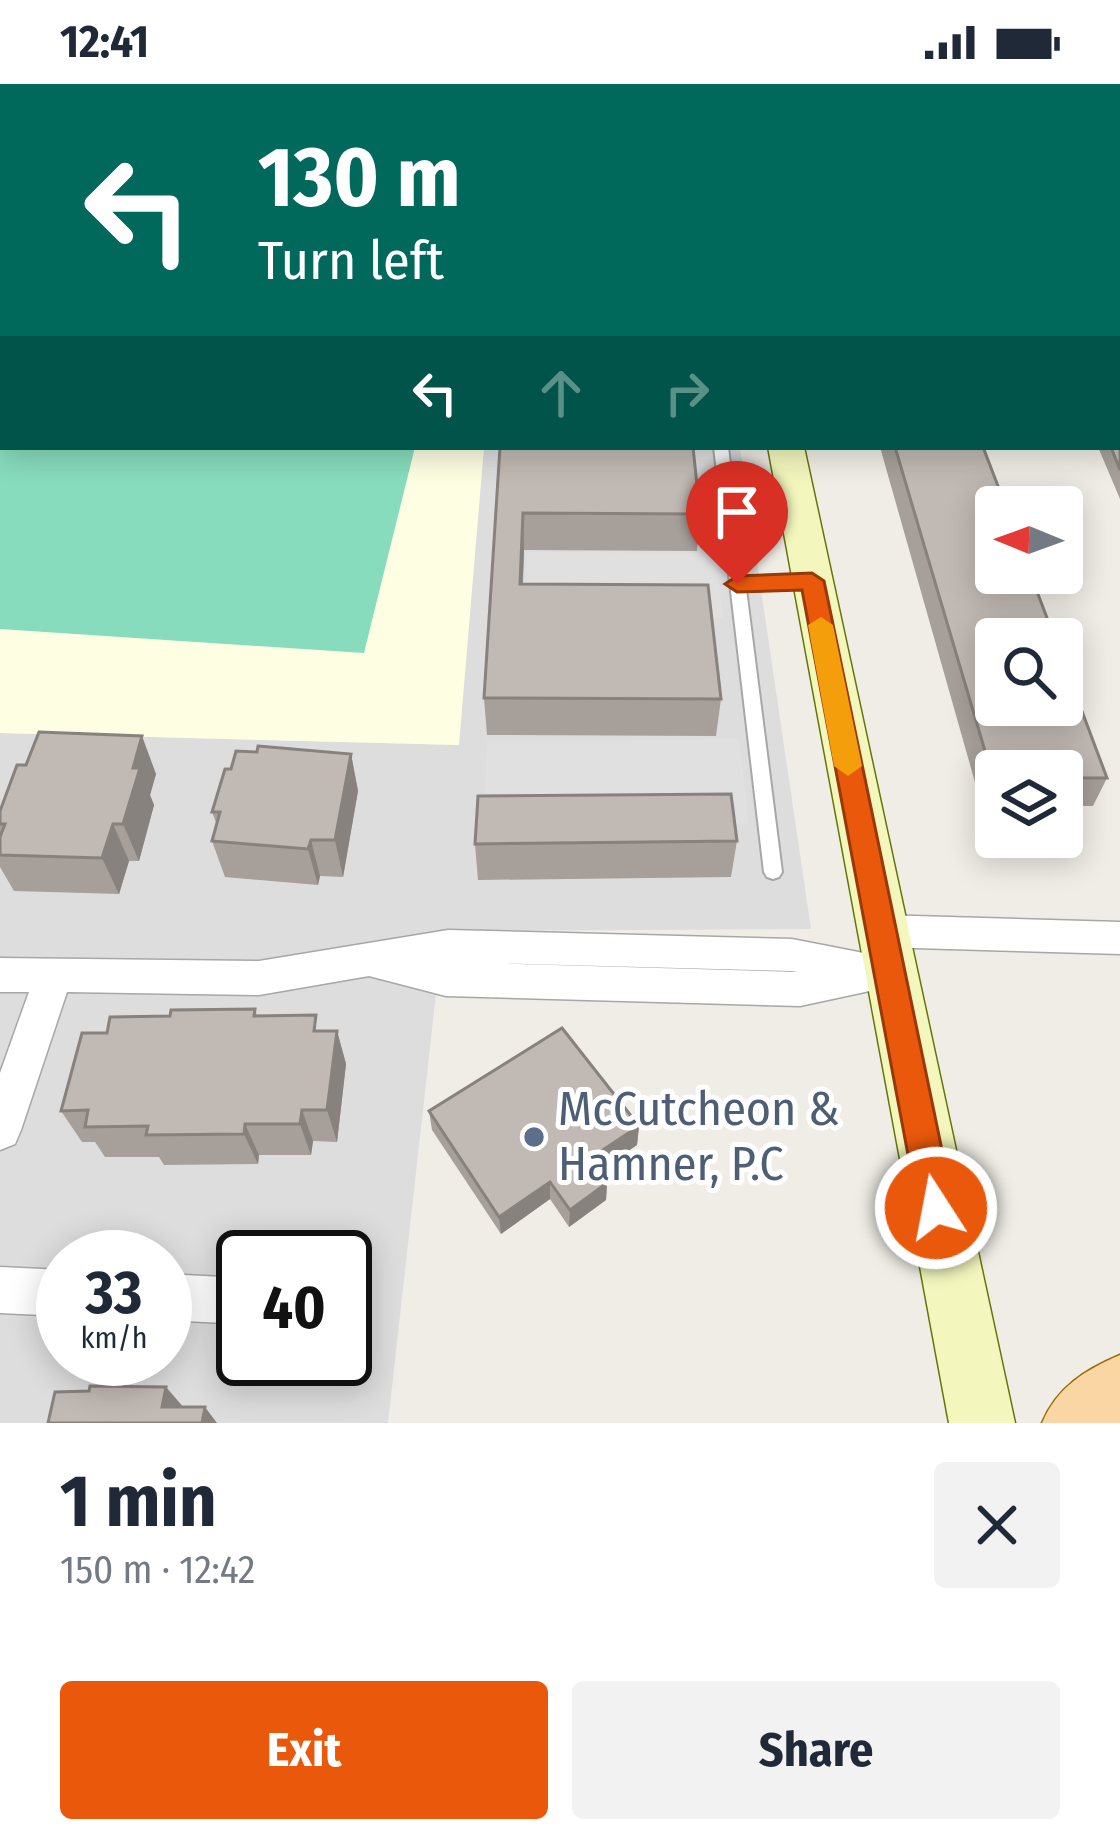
<!DOCTYPE html>
<meta charset="utf-8">
<style>
:root{--surface:#fff;--page:#f2f2f3;--text:#1f2937;--muted:#747a83;--accent:#ea580c}
body{margin:0;font-family:"Fira Sans Condensed",sans-serif;background:var(--page);color:var(--text);height:100vh;display:flex;flex-direction:column;font-size:45px;white-space:nowrap}
*{box-sizing:border-box;margin:0}
p{font-size:39px;color:var(--muted)}
.icon{flex:none;width:66px;height:66px;fill:none;stroke:currentColor;stroke-width:2;stroke-linecap:round;stroke-linejoin:round}
.map{position:relative;height:1339px;overflow:hidden}
.panel{display:flex;flex-direction:column;background:var(--surface);flex:1}
.panel>*{flex:none}
.hud{position:absolute;left:0px;top:0px;width:1122px;height:366px;box-shadow:0 6px 30px #0003;background:#00695c;color:#fff;overflow:hidden}
.needle{width:78px;rotate:271deg}
.buttons{position:absolute;left:975px;top:402px;display:grid;gap:24px}
.buttons a{display:grid;place-items:center;width:108px;height:108px;border-radius:12px;background:var(--surface);box-shadow:0 6px 30px #0003;font-size:60px}
.speed{position:absolute;left:36px;top:1146px;display:flex;gap:24px;font-size:60px;font-weight:700;text-align:center}
.speed>*{display:grid;place-content:center;width:156px;height:156px;border-radius:50%;background:var(--surface);box-shadow:0 6px 30px #0003;line-height:1}
.speed small{font-size:30px;font-weight:400}
.speed .limit{border:6px solid #111;border-radius:18px;background:#fff;color:#111}
.pin{position:absolute;display:grid;place-items:center;width:102px;height:102px;color:#fff;margin:-123px -51px;border-radius:50% 50% 50% 0;rotate:-45deg;box-shadow:0 0 12px #0007}
.pin .icon{rotate:45deg}
.me{position:absolute;width:132px;margin:-66px;rotate:349deg;stroke-linejoin:round;filter:drop-shadow(0 0 9px #0008)}
.turn{display:flex;align-items:center;gap:42px;height:252px;padding:0 60px;font-size:54px}
.turn .icon{width:156px;height:156px;stroke-width:2.5}
.turn b{display:block;font-size:84px;line-height:102px}
.lanes{display:flex;align-items:center;height:114px;padding:0 60px;background:#0003;justify-content:center;gap:60px;direction:ltr}
.lanes .off{opacity:.35}
.round{display:grid;place-items:center;flex:none;width:126px;height:126px;border-radius:12px;background:var(--page)}
.head{display:flex;align-items:center;justify-content:space-between;height:204px;padding:0 60px}
h1{font-size:72px;font-weight:700;line-height:90px}
.action{display:flex;gap:24px;margin-top:auto;padding:24px 60px}
.action a{flex:1;height:138px;border-radius:12px;background:var(--accent);color:#fff;font-size:48px;font-weight:700;line-height:138px;text-align:center}
.action a+a{background:var(--page);color:var(--text)}
.status{display:flex;justify-content:space-between;align-items:center;height:84px;padding:0 60px;background:var(--surface);direction:ltr}
.status svg{height:33px;fill:currentColor}
.map>svg:first-child{display:block}
.residential{fill:#dedddd;fill-rule:evenodd}
.education{fill:#fdfee2}
.pitch{fill:#88dcbe}
.parking{fill:#e0e0e0}
.lines{fill:none;stroke-linecap:round;stroke-linejoin:round}
.lane-casing{stroke:#a7a7a7;stroke-width:4}
.street-casing{stroke:#a7a7a7;stroke-width:3}
.secondary-casing{stroke:#667509;stroke-width:3}
.primary-casing{stroke:#966a05;stroke-width:3}
.lane{fill:#fff;fill-rule:evenodd}
.street{fill:#fff;fill-rule:evenodd}
.secondary{fill:#f3f7bd;fill-rule:evenodd}
.primary{fill:#f9d6a3;fill-rule:evenodd}
.wall{fill:#a69f9a}
.shaded-wall{fill:#87827d}
.building{fill:#c1b9b3;stroke:#87827d;stroke-width:3}
.route{fill:#ea580c;stroke:#983908;stroke-width:3}
.slow{fill:#f59e0b}
.service-dot{fill:#5c6f8a;stroke:#fff;stroke-width:4.5}
.labels{text-anchor:middle;dominant-baseline:central;stroke-width:10;stroke-linejoin:round;paint-order:stroke}
.near-service-label{font-size:48px;fill:#4e5e75;stroke:#fff;text-anchor:start}
</style>
<div class="status"><b>12:41</b><svg viewBox="0 0 49 12"><path d="M0 12V9h3v3zM5 12V6h3v6zM10 12V3h3v9zM15 12V0h3v12zM26 1h20v11H26zM47 4h2v5h-2z"/></svg></div>
<div class="map">
<svg width="1120" height="1339" viewBox="0 0 1120 1339">
<rect width="100%" height="100%" fill="#f0ede6"/>
<path class="residential" d="M484 363H740L811 845 443 847 388 1339H0V649L458 661ZM63 1173H165V1275H63ZM243 1173H345V1275H243Z"/>
<polygon class="education" points="0,0 825,0 3,3 3,363 484,363 459,661 0,649"/>
<polygon class="pitch" points="0,328 3,363 415,363 364,569 0,545"/>
<g class="parking">
<polygon points="527,468 716,469 723,534 525,533"/>
<polygon points="739,655 749,740 484,741 487,656"/>
</g>
<g class="lines">
<g class="lane-casing">
<polygon id="lane" points="714,363 728,363 744,495 811,492 818,497 811,502 746,505 782,788 779,793 773,795 767,793 764,788"/>
</g>
<g class="street-casing">
<g id="street">
<rect x="1119" y="160" width="1" height="12"/>
<polygon points="880,831 1120,838 1120,870 880,863 867,858 861,847 867,836"/>
<path d="M448 846 792 855 889 874 902 878 908 890 902 902 879 905 800 922 446 912 369 892 259 911 67 908 21 1046 15 1060 0 1066V989L29 908H0V874L259 877ZM446 878 792 887 797 888Z"/>
<polygon points="0,1183 63,1186 63,1232 0,1229"/>
<polygon points="165,1190 243,1194 243,1240 165,1236"/>
</g>
</g>
<g class="secondary-casing">
<polygon id="secondary" points="768,363 804,363 1015,1339 949,1339"/>
</g>
<g class="primary-casing">
<path id="primary" d="M1120 1271V1339H1042C1057 1303 1085 1286 1120 1271Z"/>
</g>
<use href="#lane" class="lane"/>
<use href="#street" class="street"/>
<use href="#secondary" class="secondary"/>
<use href="#primary" class="primary"/>
</g>
<g class="wall">
<polygon points="1120,321 1120,415 1098,363 1119,363"/>
<polygon points="500,363 700,430 697,467 524,466 523,500 721,615 716,652 487,651 484,614"/>
<polygon points="880,363 983,363 1107,694 1093,722 1062,722 1062,687 996,687 996,723 982,723"/>
<polygon points="351,670 358,707 343,793 320,792 318,801 225,793 212,757 217,741 212,728 231,685"/>
<polygon points="156,690 150,711 154,721 139,777 129,777 119,810 14,807 0,783 0,727"/>
<polygon points="737,757 731,793 478,796 475,760"/>
<polygon points="255,925 257,932 321,947 337,947 346,980 337,1058 313,1057 311,1071 259,1071 258,1080 164,1081 159,1073 105,1073 95,1058 82,1058 61,1027 107,949 170,932"/>
<polygon points="429,1027 639,1042 637,1061 598,1087 607,1099 606,1116 569,1143 550,1115 501,1150 432,1046"/>
</g>
<g class="shaded-wall">
<polygon points="523,429 524,466 521,537 520,500"/>
<polygon points="142,652 156,690 150,711 154,721 139,777 123,740 133,684"/>
<polygon points="351,670 358,707 343,793 335,756"/>
<polygon points="113,740 129,777 119,810 102,774"/>
<polygon points="311,756 320,792 318,801 308,765"/>
<polygon points="337,947 346,980 337,1058 327,1026"/>
<polygon points="302,1026 313,1057 311,1071 300,1040"/>
<polygon points="245,1040 259,1071 258,1080 244,1050"/>
<polygon points="639,1042 637,1061 589,1093 589,1075"/>
<polygon points="550,1098 550,1115 501,1150 499,1133"/>
<polygon points="607,1099 606,1116 569,1143 570,1126"/>
<polygon points="166,1303 185,1325 162,1323"/>
<polygon points="205,1323 217,1339 202,1339"/>
</g>
<g class="building">
<polygon points="319,0 737,0 737,3 323,3"/>
<polygon points="1016,0 1109,0 1111,3 1017,3"/>
<polygon points="1119,321 1120,321 1120,386 1111,363 1119,363"/>
<polygon points="500,363 693,363 700,430 523,429 520,500 708,501 721,615 484,614"/>
<polygon points="895,363 983,363 1006,423 996,423 996,489 1030,489 1055,555 996,555 996,621 1062,621 1062,574 1107,694 1062,694 1062,687 996,687 996,694 993,694"/>
<polygon points="39,648 142,652 133,684 140,684 123,740 113,740 102,774 0,771 0,753 5,740 0,740 0,727 17,681 26,681"/>
<polygon points="258,662 351,670 335,756 311,756 308,765 212,757 220,728 212,728 225,685 231,685 236,667 257,668"/>
<polygon points="731,710 737,757 475,760 478,712"/>
<polygon points="255,925 254,932 316,931 314,947 337,947 327,1026 302,1026 300,1040 245,1040 244,1050 146,1051 148,1042 85,1043 88,1026 61,1027 82,949 107,949 110,933 170,932 171,926"/>
<polygon points="562,944 639,1042 589,1075 607,1099 570,1126 550,1098 499,1133 429,1027"/>
<polygon points="90,1302 166,1303 162,1323 205,1323 202,1339 48,1339 55,1308 89,1307"/>
</g>
<polygon class="route" points="812,489 824,497 954,1124 948,1136 936,1142 923,1136 918,1124 802,506 737,508 725,500 737,492"/>
<polygon class="slow" points="821,533 833,541 862,682 848,692 834,682 808,541"/>
<circle class="service-dot" cx="534" cy="1053" r="12"/>
<g class="labels">
<g class="near-service-label">
<text x="558" y="1025">McCutcheon &amp;<tspan x="558" dy="55">Hamner, P.C</tspan></text>
</g>
</g>
</svg>
<div class="buttons">
<a><svg class="needle" viewBox="-14 -14 28 28"><path d="M0-13l5 13h-10z" fill="#e53935"/><path d="M0 13l5-13h-10z" fill="#747a83"/></svg></a>
<a><svg class="icon" aria-label="search" viewBox="0 0 24 24"><circle cx="10" cy="10" r="6"/><path d="M15 15l6 6"/></svg></a>
<a><svg class="icon" aria-label="layers" viewBox="0 0 24 24"><path d="M12 4l9 5-9 5-9-5zM3 14l9 5 9-5"/></svg></a>
</div>
<div class="speed"><div>33<small>km/h</small></div><div class="limit">40</div></div>
<div class="pin" style="left:737px;top:500px;background:#d93025"><svg class="icon" aria-label="arrive" viewBox="0 0 24 24"><path d="M6 21V4h12l-3 4 3 4H6"/></svg></div>
<svg class="me" style="left:936px;top:1124px" viewBox="-20 -20 40 40"><circle r="17" fill="#ea580c" stroke="#fff" stroke-width="3"/><path d="M0-11L8 9 0 5-8 9z" fill="#fff"/></svg>
<div class="hud">
<div class="turn"><svg class="icon" aria-label="left" viewBox="0 0 24 24"><path d="M17 20v-9H6M10 6l-5 5 5 5"/></svg><div><b>130 m</b>Turn left</div></div>
<div class="lanes"><svg class="icon" aria-label="left" viewBox="0 0 24 24"><path d="M17 20v-9H6M10 6l-5 5 5 5"/></svg><svg class="icon off" aria-label="ahead" viewBox="0 0 24 24"><path d="M12 20V5M6 11l6-6 6 6"/></svg><svg class="icon off" aria-label="right" viewBox="0 0 24 24"><path d="M7 20v-9h11M14 6l5 5-5 5"/></svg></div>
</div>
</div>
<section class="panel">
<div class="head"><div><h1>1 min</h1><p>150 m · 12:42</p></div><a class="round"><svg class="icon" aria-label="close" viewBox="0 0 24 24"><path d="M6 6l12 12M18 6L6 18"/></svg></a></div>
<div class="action"><a>Exit</a><a>Share</a></div>
</section>
